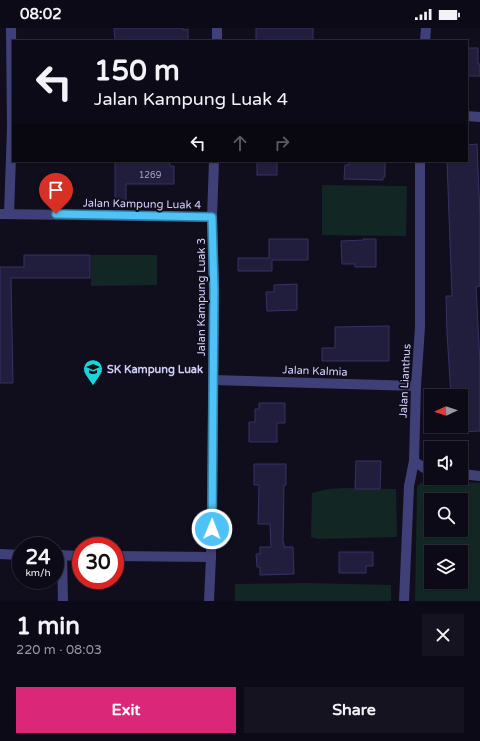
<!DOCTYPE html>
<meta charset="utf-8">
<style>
:root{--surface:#0c0a16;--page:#15131f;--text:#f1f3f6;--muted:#9a9aa1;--line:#2c2b35;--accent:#db2777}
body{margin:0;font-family:"Varela Round",sans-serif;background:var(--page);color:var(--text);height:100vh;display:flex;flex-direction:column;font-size:15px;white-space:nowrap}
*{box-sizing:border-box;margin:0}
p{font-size:13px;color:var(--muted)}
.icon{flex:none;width:22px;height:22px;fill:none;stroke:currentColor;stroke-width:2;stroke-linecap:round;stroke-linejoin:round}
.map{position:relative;height:573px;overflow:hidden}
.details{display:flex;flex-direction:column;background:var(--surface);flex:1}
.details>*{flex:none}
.banner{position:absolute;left:12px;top:12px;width:456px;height:122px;border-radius:0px;box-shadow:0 1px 3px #0004,0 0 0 1px var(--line);background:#0c0a16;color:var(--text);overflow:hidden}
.needle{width:26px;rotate:267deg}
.buttons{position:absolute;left:424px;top:361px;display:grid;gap:8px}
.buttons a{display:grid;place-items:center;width:44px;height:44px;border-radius:0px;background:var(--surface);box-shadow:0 1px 3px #0004,0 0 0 1px var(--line);font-size:20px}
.speed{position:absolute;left:12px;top:509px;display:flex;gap:8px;font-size:20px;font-weight:700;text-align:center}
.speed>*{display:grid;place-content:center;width:52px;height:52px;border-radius:50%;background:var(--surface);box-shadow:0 1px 3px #0004,0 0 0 1px var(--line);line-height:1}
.speed small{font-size:10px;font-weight:400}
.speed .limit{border:6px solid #d22;background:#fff;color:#111}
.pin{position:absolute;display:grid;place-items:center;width:34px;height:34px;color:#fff;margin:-41px -17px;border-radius:50% 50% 50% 0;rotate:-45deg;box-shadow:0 0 4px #0007}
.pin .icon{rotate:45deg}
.me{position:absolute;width:44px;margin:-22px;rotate:1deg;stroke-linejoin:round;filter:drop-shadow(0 0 3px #0008)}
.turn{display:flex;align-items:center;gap:14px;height:84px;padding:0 16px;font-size:18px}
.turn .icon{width:52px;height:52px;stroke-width:2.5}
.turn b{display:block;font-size:28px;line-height:34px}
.lanes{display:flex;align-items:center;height:38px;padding:0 16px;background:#0003;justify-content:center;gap:20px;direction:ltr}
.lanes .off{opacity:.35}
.round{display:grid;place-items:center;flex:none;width:42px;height:42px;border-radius:0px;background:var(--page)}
.summary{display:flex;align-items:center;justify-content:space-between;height:68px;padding:0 16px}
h1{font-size:24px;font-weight:700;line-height:30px}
.button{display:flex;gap:8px;margin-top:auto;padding:8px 16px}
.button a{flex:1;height:46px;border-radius:0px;background:var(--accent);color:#fff;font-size:16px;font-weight:700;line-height:46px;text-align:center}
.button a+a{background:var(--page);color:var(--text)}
.status{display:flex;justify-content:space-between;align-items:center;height:28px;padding:0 20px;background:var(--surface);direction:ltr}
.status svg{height:11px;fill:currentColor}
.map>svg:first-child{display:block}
.green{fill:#122624;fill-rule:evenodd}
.building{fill:#211d3c;stroke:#383165}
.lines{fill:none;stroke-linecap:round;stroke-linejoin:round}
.street{stroke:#3f4077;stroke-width:10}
.route-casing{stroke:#337fa1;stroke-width:10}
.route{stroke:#4fc3f7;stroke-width:7}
.labels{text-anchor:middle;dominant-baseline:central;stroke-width:4;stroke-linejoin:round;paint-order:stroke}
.number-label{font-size:9px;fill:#a6a3ca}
.street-label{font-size:11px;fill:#d2d0fa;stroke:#100e1d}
.poi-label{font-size:11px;font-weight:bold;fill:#d2d0fa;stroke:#100e1d;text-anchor:start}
</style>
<div class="status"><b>08:02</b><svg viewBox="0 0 49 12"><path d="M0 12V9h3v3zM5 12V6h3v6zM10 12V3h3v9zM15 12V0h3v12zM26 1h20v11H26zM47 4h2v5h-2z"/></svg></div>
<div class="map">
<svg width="480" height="573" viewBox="0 0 480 573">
<rect width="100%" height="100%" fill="#100e1d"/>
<g class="green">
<polygon points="322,157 407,158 406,208 322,207"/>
<polygon points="91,227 157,227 157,257 91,258"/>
<path d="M426 452 480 455V573H415L417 458ZM431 472H461V502H431ZM431 524H461V554H431Z"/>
<polygon points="344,460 396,461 397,509 318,511 311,509 312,465 328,461"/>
<polygon points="305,555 391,557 391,573 235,573 235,556"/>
</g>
<g class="building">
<polygon points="114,0 183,0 183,2 188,1 188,13 140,13 140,12 115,12"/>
<rect x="256" y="0" width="57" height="13"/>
<polygon points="467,20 478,20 478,36 480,36 480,48 467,48"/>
<polygon points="477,116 480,190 480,258 476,259 480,336 480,403 461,404 461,368 451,368 447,305 446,268 452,268 447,133 467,133 467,117"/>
<polygon points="115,133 169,133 170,138 174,138 174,156 126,156 126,180 115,180"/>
<rect x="257" y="133" width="20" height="14"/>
<polygon points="349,133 385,133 385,149 383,149 383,152 344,151 345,137 349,137"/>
<polygon points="269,211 308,211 308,232 272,232 272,243 238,243 238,230 269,230"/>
<polygon points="363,211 376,211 376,239 355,239 355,236 342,236 341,213 364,212"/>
<polygon points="24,227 90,227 90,250 11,250 13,355 0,355 0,239 24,239"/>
<polygon points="297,256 297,282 267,283 266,264 274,264 274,257"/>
<polygon points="389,298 389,333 322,333 322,320 335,320 335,299"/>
<polygon points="259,375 285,375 285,395 277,395 277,414 249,414 249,394 255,394 255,381 259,381"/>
<polygon points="356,433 381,433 380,461 355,461"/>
<polygon points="254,436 286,436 286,457 284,457 283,515 284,515 284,519 293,519 294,546 260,547 260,539 257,539 256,526 260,526 260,519 271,519 270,496 258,496 259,457 254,457"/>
<polygon points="339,524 373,524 373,538 366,538 366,545 339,545"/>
</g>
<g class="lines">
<g class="street">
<polyline points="217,13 217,0"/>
<polyline points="425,13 426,0"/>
<polyline points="467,88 480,89"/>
<polyline points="0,186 212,189"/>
<polyline points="9,186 12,100 11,0"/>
<polyline points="213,352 416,358"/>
<polyline points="414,433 424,440 431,443"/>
<polyline points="461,446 480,448"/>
<polyline points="0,526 21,527"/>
<polyline points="55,527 81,528"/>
<polyline points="62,527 63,573"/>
<polyline points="115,528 211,529"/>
<polyline points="209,573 211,529 212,472 214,261 212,189 214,133"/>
<polyline points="404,573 409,458 414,433 416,358 420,299 420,133"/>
</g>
</g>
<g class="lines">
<g class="route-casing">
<polyline id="route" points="56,186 212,189 214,261 212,501"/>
</g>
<use href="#route" class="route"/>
</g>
<defs>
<g id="school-pin" transform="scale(1)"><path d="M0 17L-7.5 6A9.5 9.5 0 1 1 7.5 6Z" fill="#19d4dc" stroke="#100e1d"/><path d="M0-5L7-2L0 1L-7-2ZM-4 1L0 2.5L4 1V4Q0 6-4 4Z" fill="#111"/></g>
</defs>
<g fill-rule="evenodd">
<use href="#school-pin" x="93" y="341"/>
</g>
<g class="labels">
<g class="number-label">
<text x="150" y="147">1269</text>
</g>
<g class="street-label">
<text transform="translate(142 176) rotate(1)">Jalan Kampung Luak 4</text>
<text transform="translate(201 269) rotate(-90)">Jalan Kampung Luak 3</text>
<text transform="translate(315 343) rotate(2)">Jalan Kalmia</text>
<text transform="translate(405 353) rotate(-87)">Jalan Lianthus</text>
</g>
<g class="poi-label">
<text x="107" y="341">SK Kampung Luak</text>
</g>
</g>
</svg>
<div class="buttons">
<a><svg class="needle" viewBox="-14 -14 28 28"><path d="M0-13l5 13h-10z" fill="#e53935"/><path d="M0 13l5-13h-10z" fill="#9a9aa1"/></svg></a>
<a><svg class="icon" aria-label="sound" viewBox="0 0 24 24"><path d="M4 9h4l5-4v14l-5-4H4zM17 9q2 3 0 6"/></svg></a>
<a><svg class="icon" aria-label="search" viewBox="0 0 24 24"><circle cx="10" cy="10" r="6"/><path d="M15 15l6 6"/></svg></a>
<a><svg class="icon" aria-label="layers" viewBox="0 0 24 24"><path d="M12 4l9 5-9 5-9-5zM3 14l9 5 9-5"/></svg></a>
</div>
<div class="speed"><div>24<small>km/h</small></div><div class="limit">30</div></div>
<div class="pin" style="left:56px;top:186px;background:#d93025"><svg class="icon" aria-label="arrive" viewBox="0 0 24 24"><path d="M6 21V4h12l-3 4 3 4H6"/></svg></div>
<svg class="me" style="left:212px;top:501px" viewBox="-20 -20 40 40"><circle r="17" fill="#4fc3f7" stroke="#fff" stroke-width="3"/><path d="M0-11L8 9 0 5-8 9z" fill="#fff"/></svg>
<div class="banner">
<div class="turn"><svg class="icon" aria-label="left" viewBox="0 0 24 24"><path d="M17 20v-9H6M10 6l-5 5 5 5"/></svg><div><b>150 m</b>Jalan Kampung Luak 4</div></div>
<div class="lanes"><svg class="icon" aria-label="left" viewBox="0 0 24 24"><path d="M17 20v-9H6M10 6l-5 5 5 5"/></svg><svg class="icon off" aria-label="ahead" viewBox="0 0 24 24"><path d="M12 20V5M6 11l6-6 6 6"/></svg><svg class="icon off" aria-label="right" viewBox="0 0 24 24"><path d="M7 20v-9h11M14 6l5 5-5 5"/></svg></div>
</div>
</div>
<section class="details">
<div class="summary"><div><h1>1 min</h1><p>220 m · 08:03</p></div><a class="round"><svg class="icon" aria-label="close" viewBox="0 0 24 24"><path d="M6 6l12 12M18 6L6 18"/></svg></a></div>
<div class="button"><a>Exit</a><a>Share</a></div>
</section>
